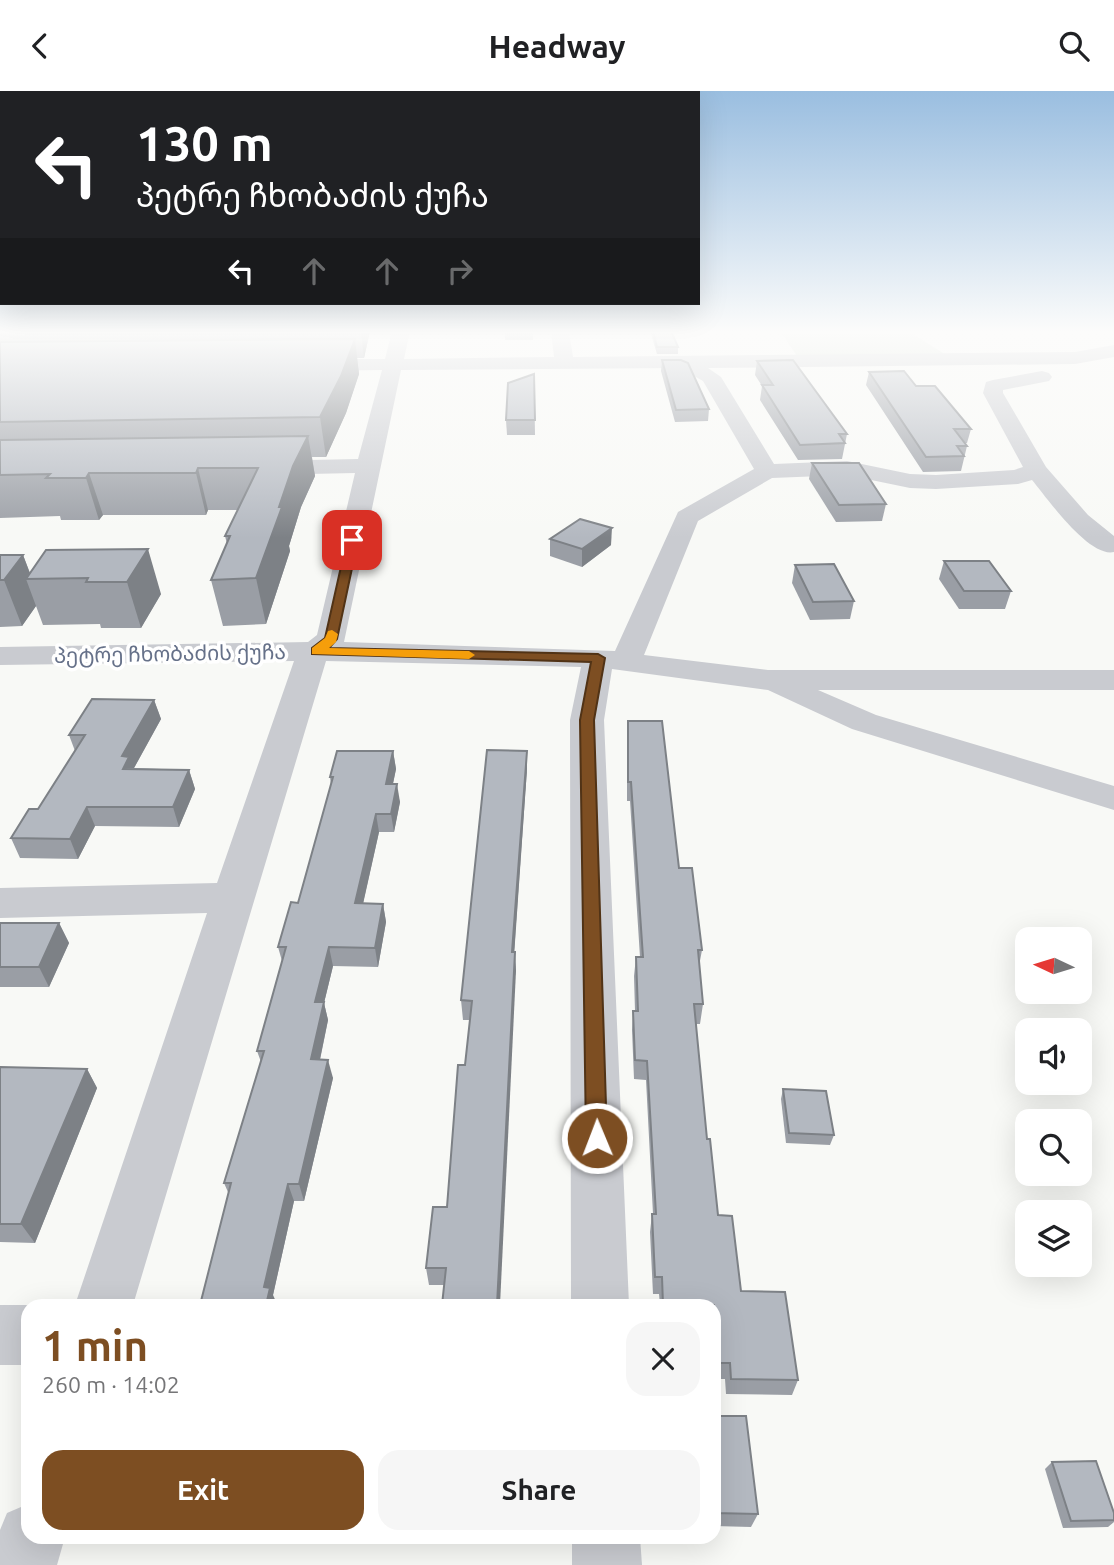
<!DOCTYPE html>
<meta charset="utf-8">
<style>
:root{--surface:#fff;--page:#f6f6f6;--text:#202124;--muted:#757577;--accent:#7d4e22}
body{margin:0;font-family:Ubuntu,"Noto Sans Georgian",sans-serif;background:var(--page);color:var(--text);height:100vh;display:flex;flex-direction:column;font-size:26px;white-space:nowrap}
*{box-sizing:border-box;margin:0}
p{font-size:23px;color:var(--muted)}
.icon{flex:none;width:38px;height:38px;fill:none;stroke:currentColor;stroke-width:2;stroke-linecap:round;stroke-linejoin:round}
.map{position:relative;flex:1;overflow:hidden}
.sheet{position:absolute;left:21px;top:1208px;width:700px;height:245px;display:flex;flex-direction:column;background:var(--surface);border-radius:21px;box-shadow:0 7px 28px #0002}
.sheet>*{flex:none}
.top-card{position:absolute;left:0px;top:0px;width:700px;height:214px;box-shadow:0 7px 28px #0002;background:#202124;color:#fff;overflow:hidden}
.needle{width:46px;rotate:274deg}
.controls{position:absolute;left:1015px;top:836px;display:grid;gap:14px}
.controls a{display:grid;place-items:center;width:77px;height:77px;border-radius:14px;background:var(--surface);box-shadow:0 7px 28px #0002;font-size:35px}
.pin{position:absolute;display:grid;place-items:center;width:60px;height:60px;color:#fff;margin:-30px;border-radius:14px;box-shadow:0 4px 10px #0006}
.me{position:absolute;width:77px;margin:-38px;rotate:359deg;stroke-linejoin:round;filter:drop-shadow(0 0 5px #0008)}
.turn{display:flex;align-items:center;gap:24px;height:147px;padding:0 21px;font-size:32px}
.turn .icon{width:91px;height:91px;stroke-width:2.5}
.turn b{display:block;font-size:49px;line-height:60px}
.lanes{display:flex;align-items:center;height:66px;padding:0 21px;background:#0003;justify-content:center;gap:35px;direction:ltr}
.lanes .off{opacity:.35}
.round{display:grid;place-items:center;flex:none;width:74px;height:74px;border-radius:21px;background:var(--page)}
.head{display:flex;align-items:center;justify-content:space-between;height:119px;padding:0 21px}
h1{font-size:42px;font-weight:700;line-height:52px;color:var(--accent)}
.button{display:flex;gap:14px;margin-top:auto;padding:14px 21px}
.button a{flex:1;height:80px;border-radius:21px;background:var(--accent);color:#fff;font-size:28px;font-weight:700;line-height:80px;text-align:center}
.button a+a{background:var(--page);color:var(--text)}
header{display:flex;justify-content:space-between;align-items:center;height:91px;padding:0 21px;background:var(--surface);font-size:32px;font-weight:700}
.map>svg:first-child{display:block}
.green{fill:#d8e1d7}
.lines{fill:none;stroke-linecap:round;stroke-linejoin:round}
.minor{fill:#c9cbd0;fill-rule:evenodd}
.wall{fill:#9a9ea5}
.shaded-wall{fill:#7d8186}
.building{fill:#b3b8c0;stroke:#7d8186;stroke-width:2}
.route{fill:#7d4e22;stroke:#513316;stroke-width:2}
.slow{fill:#f59e0b}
.labels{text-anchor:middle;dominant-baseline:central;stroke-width:7;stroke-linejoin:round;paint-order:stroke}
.far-street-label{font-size:21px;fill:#667189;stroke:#fff}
</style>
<header><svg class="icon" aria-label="back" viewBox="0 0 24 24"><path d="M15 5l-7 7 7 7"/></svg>Headway<svg class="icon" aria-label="search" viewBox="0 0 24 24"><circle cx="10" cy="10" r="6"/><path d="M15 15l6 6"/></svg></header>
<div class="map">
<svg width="1114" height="1474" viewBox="0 0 1114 1474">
<rect width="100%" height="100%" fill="#f8f9f6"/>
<polygon class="green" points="780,240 908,240 951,267 799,268"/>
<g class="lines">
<g class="minor">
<path d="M392 240H410L404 268 554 266 551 240H569L573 266 1075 261 1114 254V266L1075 273 708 277 721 286 774 373 847 370 910 383 936 384 1014 379 1023 376 983 302 986 291 993 289 1042 280 1049 282 1052 286 1049 290 1003 299V302L1046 376 1088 424 1114 445V461C1089 467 1047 407 1032 389L1018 393 936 398 910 397 847 384 772 387 698 430 644 564 768 579H1114V599H818L876 624 1114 695V719L852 638 768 599 612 578 604 629 629 1214H571L570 629 581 576 326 570 133 1214H75L207 822 0 827V797L217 792 294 570 0 574V556L308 551 317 544 355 382 261 384 253 382 249 377 253 372 261 370 358 368 382 279 307 280 297 274 307 268H385ZM680 277 703 290 754 378 678 421 615 560 344 551 401 279Z"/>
<polygon points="0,1214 29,1214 28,1274 0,1274"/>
<polygon points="28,1413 28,1446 65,1446 57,1474 0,1474 0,1439 7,1422"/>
<polygon points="572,1446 640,1446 642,1474 572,1474"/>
</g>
</g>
<g class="wall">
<polygon points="0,240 370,240 364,267 357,267 359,283 346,322 326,366 312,366 315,385 301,416 289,455 290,460 266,533 223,535 211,489 227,453 225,445 238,419 208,419 206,424 103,424 99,429 61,429 60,425 0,427"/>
<rect x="505" y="240" width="28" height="9"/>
<polygon points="650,240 671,240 678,256 678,263 657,263"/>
<polygon points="662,269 709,318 708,330 675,331 661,280"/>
<polygon points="757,270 847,343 842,368 798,369 760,309 762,295 755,284"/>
<polygon points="869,281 916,295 971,338 967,352 965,352 967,355 961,380 923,381 866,294"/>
<polygon points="534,283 535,344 507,344 506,329"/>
<polygon points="812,372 886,413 882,430 836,431 809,388"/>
<polygon points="550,448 611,454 582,476 550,465"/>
<polygon points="46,459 161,503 141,537 101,537 100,533 43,534 36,515 22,535 0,536 0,464 23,464 30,482"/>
<polygon points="944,470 1011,500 1005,518 959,518 939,488"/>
<polygon points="795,474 854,510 850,528 810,529 792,492"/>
<polygon points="154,609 161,628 134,677 189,679 195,698 179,736 95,735 78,768 20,767 11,747 38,718 75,660 69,644"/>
<polygon points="628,630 679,777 702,859 699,875 703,913 700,933 696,933 707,1048 718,1124 741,1200 798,1289 792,1304 726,1303 725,1288 714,1288 714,1214 660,1214 659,1203 653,1203 650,1141 652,1123 653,1123 646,989 634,988 632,939 633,920 635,920 634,885 636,866 640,866 630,710 627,710 627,648"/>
<polygon points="393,660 396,678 393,693 400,711 394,741 379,741 363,812 383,813 386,831 378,876 333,875 324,912 328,929 320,969 333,987 304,1110 294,1110 273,1204 277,1213 224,1092 261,971 257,960 282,870 278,856 298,812 331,694 330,686"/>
<polygon points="527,678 514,861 516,880 444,1194 429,1194 426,1177 447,1116 465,974 470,929 463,929 461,909"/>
<polygon points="0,832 59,832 69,852 49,896 0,896"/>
<polygon points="0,975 1,976 87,978 97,997 35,1152 0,1151"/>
<polygon points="783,998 834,1044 830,1054 786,1052 781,1008"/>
<polygon points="714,1325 758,1423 751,1436 714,1435"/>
<polygon points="1052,1371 1114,1422 1114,1431 1108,1436 1063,1437 1045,1378"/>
</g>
<g class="shaded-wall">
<polygon points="361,240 370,240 364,267"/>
<polygon points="355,248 359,283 346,322 326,366 320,326"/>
<polygon points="308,345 315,385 301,416 289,455 290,460 266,533 256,487 293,375"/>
<polygon points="198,377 208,419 206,424 196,382"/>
<polygon points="89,382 103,424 99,429 86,387"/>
<polygon points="612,437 611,454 582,476 582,458"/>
<polygon points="148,458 161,503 141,537 127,491"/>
<polygon points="23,464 32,488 26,488 36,515 22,535 4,489"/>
<polygon points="154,609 161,628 134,677 123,678 122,665"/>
<polygon points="393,660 396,678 389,711 386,693"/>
<polygon points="527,660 527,678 513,880 512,861"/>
<polygon points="189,679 195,698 179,736 173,716"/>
<polygon points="397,693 400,711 394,741 391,723"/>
<polygon points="87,716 95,735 78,768 70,748"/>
<polygon points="376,723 379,741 359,831 355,812"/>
<polygon points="383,813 386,831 378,876 375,857"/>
<polygon points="59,832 69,852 49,896 39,876"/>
<polygon points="329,856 333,875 324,912 328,929 316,987 311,968 315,911"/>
<polygon points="515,861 516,880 500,1214 497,1214"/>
<polygon points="328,969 333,987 304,1110 299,1093"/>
<polygon points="87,978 97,997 35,1152 21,1133"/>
<polygon points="288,1093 294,1110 273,1204 277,1213 276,1214 266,1214 264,1196"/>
</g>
<g class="building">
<polygon points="653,240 671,240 678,256 657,256"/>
<polygon points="355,248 341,285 320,326 0,331 0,251"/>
<polygon points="662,269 681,269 688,272 709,318 676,319"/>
<polygon points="793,269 847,343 839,343 845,352 800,354 762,294 773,294 757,270"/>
<polygon points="904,280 916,295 935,295 971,338 954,338 967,355 957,355 964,365 926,366 869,281"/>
<polygon points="534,283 535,329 506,329 508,292"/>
<polygon points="308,345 293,375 279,416 282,416 256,487 211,489 230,445 225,445 258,377 198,377 196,382 89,382 86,387 46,387 50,383 0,384 0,349"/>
<polygon points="812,372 859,372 886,413 839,414"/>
<polygon points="580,428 612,437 582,458 550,448"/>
<polygon points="148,458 127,491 86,491 88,487 26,488 46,459"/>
<polygon points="0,464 23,464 4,489 0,489"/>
<polygon points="944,470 989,470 1011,500 964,500"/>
<polygon points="834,473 854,510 813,511 795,474"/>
<polygon points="92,608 154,609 122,665 129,666 123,678 189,679 173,716 87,716 70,748 11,747 29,718 38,718 85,644 69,644"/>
<polygon points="628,630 662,630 679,777 692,777 702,859 698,859 703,913 694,913 707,1048 710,1048 718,1124 732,1125 741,1200 785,1201 798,1289 731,1288 730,1272 714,1272 714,1214 663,1214 662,1186 655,1186 652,1123 656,1123 647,970 635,969 633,920 638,920 636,866 643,866 631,691 628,691"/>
<polygon points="487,659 527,660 512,861 515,861 497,1214 442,1214 446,1177 426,1177 433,1116 447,1116 458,974 465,974 472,910 461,909"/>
<polygon points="337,660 393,660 386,693 397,693 391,723 376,723 355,812 383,813 375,857 329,856 315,911 324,911 311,968 328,969 299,1093 288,1093 264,1196 270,1197 266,1214 200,1214 231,1092 224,1092 264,960 257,960 286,856 278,856 291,811 298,812 333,686 330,686"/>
<polygon points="0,832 59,832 39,876 0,876"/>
<polygon points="0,976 87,978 21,1133 0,1133"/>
<polygon points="783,998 826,1000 834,1044 789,1042"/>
<polygon points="714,1325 746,1325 758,1423 714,1422"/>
<polygon points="1096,1370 1114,1422 1114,1429 1071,1430 1052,1371"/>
</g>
<linearGradient id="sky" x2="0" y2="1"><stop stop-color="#9abee0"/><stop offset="0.54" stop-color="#fcfcfb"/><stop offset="1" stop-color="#fcfcfb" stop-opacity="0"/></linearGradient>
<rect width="1114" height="447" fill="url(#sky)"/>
<polygon class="route" points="352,446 358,449 337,548 329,557 598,563 605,567 594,629 607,1047 604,1054 597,1057 589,1054 586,1047 580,629 591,571 312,563 312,557 325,547 347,449"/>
<polygon class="slow" points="332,539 338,543 336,551 329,557 469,560 475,564 469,568 312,563 312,557 325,547 328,540"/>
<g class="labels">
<g class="far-street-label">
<text transform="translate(170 562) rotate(-1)">პეტრე ჩხობაძის ქუჩა</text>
</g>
</g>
</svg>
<div class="controls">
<a><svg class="needle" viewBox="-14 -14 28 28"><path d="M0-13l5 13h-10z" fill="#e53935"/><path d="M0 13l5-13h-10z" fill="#757577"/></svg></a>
<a><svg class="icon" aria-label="sound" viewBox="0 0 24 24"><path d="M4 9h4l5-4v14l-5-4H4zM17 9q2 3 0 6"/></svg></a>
<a><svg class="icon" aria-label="search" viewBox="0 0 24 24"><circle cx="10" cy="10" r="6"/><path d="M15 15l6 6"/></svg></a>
<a><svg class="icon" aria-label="layers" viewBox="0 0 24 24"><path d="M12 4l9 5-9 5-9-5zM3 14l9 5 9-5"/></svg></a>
</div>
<div class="pin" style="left:352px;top:449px;background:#d93025"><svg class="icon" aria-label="arrive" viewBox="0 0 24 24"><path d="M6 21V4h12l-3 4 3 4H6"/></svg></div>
<svg class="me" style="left:597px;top:1047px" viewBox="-20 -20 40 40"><circle r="17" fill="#7d4e22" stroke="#fff" stroke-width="3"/><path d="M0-11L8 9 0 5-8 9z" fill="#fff"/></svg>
<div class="top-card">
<div class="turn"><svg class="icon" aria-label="left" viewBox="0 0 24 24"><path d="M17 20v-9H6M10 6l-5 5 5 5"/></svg><div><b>130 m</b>პეტრე ჩხობაძის ქუჩა</div></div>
<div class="lanes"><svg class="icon" aria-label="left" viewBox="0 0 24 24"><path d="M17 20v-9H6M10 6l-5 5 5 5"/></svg><svg class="icon off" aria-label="ahead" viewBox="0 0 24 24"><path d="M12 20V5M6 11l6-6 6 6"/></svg><svg class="icon off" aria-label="ahead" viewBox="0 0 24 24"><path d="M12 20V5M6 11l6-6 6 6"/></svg><svg class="icon off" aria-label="right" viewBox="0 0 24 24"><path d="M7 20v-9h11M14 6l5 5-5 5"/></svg></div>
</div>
<section class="sheet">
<div class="head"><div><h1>1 min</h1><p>260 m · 14:02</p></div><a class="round"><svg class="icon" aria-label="close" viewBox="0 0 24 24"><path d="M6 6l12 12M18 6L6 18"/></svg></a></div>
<div class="button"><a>Exit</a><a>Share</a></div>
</section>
</div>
